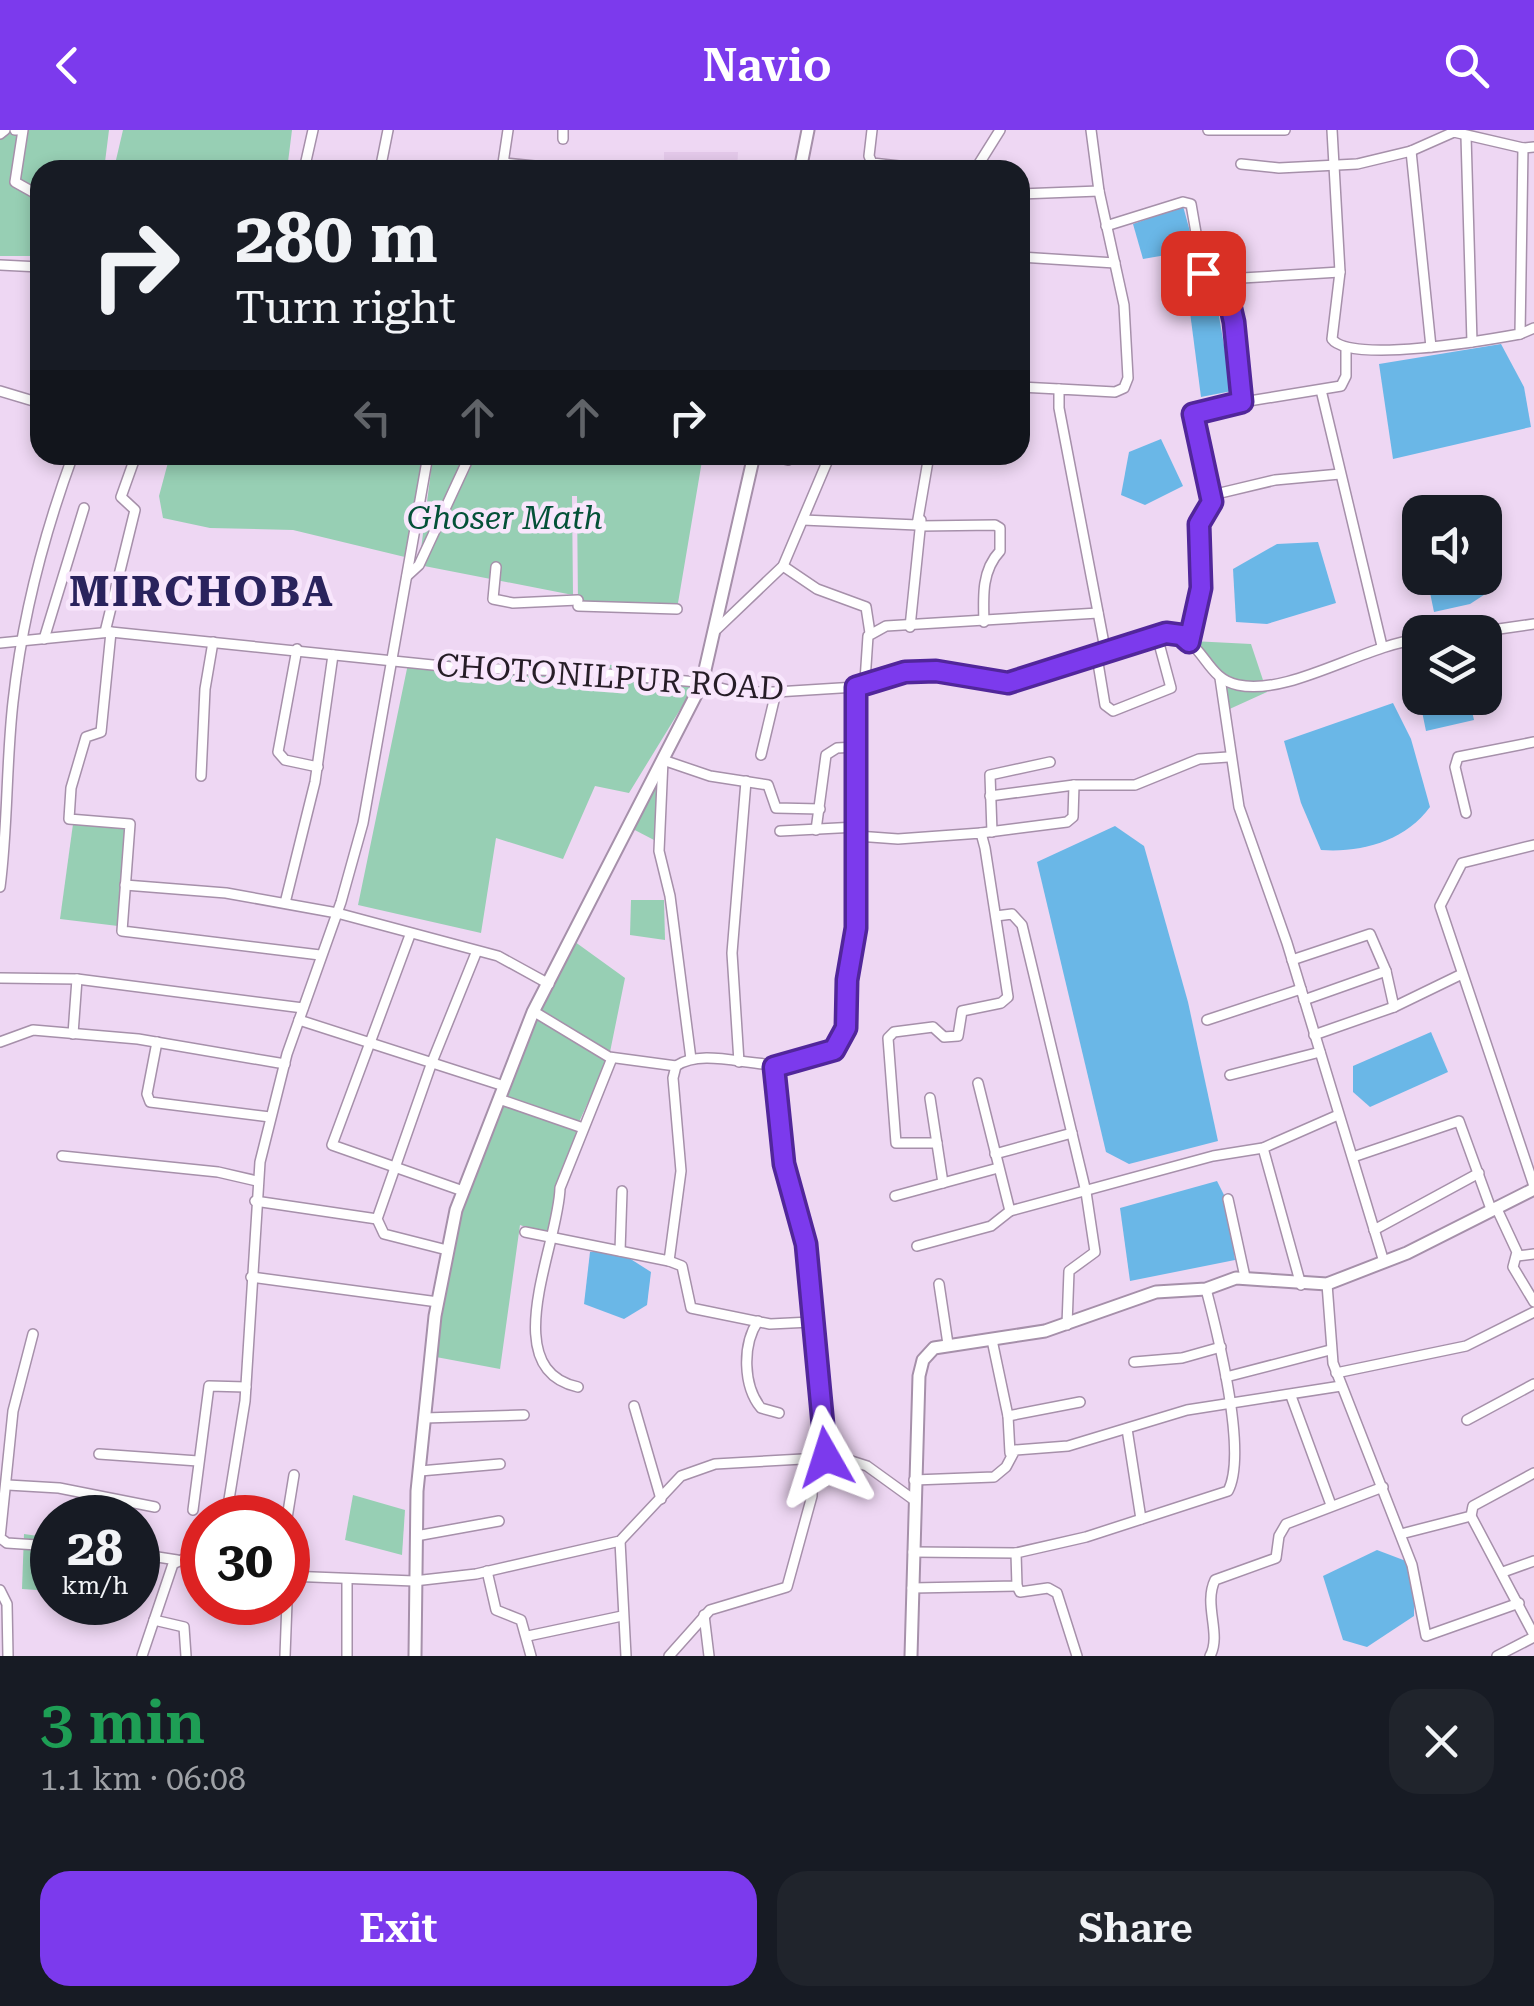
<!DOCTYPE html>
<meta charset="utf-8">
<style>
:root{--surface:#171b24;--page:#20242c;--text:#f1f3f6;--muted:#9ea1a6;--accent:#7c3aed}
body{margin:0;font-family:"Roboto Serif",serif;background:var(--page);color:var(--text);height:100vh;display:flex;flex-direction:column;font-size:38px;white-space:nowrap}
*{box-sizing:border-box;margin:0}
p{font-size:32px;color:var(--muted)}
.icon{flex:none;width:55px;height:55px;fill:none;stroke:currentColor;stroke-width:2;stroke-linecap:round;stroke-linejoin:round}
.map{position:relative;height:1526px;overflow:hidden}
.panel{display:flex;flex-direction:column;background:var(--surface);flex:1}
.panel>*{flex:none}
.hud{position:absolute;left:30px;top:30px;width:1000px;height:305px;border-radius:30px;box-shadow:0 5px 15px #0003;background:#171b24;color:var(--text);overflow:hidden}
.tools{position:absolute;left:1402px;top:365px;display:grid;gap:20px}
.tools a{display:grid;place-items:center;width:100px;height:100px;border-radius:20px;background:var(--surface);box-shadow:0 5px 15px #0003;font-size:50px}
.speed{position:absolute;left:30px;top:1365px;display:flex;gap:20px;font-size:50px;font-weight:700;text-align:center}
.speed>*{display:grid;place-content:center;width:130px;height:130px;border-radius:50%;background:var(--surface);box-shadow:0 5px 15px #0003;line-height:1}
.speed small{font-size:25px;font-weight:400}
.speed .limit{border:15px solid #d22;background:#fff;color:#111}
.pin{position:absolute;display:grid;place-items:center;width:85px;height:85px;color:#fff;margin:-42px;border-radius:20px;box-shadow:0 5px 15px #0006}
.me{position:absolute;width:110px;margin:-55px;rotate:354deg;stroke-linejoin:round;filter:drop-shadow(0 0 8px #0008)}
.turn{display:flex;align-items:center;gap:35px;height:210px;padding:0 40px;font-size:45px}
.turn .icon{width:130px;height:130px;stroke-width:2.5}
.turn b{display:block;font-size:70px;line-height:85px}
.lanes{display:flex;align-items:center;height:95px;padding:0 40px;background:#0003;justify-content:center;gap:50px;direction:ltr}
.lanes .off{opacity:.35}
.round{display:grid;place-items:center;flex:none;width:105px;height:105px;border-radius:30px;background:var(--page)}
.summary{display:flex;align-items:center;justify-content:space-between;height:170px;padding:0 40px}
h1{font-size:60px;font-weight:600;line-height:75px;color:#1e9e55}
.button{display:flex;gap:20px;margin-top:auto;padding:20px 40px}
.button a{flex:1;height:115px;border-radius:30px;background:var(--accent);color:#fff;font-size:40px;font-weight:600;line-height:115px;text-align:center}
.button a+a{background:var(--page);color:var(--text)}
header{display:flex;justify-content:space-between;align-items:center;height:130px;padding:0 40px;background:var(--accent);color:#fff;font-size:45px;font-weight:600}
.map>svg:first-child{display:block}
.built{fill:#e4c9ea}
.green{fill:#97cfb4}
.water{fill:#6ab7e7}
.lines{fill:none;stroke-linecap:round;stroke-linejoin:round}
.street-casing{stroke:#a690aa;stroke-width:12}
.secondary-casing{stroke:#a690aa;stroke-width:15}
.street{stroke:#fff;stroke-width:9}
.secondary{stroke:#fff;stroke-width:11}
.route-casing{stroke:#51269a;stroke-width:25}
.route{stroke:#7c3aed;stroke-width:18}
.labels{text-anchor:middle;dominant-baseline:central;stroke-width:9;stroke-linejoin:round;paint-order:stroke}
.park-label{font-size:32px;font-style:italic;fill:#045138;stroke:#f8e6fc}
.street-label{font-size:32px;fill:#261d27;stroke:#f8e6fc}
.district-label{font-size:42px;font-weight:bold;letter-spacing:2.5px;fill:#2a235d;stroke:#f8e6fc}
</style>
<header><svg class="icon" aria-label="back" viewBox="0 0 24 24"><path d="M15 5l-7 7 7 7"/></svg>Navio<svg class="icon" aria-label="search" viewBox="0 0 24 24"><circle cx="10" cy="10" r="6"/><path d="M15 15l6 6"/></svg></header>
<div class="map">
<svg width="1534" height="1526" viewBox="0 0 1534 1526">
<rect width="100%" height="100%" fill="#eed7f3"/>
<polygon class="built" points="664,22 738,22 737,40 664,40"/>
<g class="green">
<polygon points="0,0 109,0 104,40 40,40 40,126 0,126"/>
<polygon points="123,0 292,0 287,40 126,40 116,30"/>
<polygon points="170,325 429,325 409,428 293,400 210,398 163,388 159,366"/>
<polygon points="433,325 703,325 677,479 578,476 577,366 572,366 573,465 419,435"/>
<polygon points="1192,511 1251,514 1267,562 1223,582 1216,544"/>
<polygon points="409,529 615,535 697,552 629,663 595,656 563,729 496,708 481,803 358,775"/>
<polygon points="659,643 654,710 629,697"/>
<polygon points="73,694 126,697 118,796 60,789"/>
<polygon points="631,770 664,770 665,810 630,805"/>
<polygon points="571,809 625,848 609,927 579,992 549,1105 520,1095 500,1239 436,1227 449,1122 463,1072 501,964"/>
<polygon points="353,1365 405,1380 402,1425 345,1410"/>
<polygon points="24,1404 52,1408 52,1461 22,1459"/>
</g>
<g class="water">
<polygon points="1183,76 1195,120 1143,129 1133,94"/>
<polygon points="1213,152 1232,261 1201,267 1187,159"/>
<polygon points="1501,214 1524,257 1531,297 1393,329 1379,234"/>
<polygon points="1161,309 1183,356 1145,375 1121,365 1129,322"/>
<polygon points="1318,412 1336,473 1267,494 1236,492 1233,439 1277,414"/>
<polygon points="1427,448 1484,448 1490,461 1470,474 1434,482"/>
<polygon points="1417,557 1420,568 1469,568 1474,590 1426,601"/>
<path d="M1393 573 1411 609 1430 677C1405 711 1361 723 1321 720L1301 673 1284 611Z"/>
<polygon points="1115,696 1144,716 1188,872 1218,1011 1129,1034 1106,1022 1037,732"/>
<polygon points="1431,902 1448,942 1370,977 1353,962 1353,936"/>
<polygon points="1217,1051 1227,1071 1235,1130 1130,1151 1120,1078"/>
<polygon points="618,1121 651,1142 647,1175 624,1189 584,1174 590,1122"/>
<polygon points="1377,1420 1406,1431 1414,1463 1414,1486 1367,1517 1343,1510 1323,1446"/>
</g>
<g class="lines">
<g class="street-casing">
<g id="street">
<polyline points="15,0 17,0"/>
<polyline points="23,0 15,52 40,66"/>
<polyline points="563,0 563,9"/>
<polyline points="872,0 869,26 872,33 908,37"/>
<polyline points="1091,0 1099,61 1124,175 1128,248 1124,258 1115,262 1059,259 1059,278 1106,524"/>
<polyline points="1208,0 1285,0"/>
<path d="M1332 0 1340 142 1332 209C1350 234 1487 210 1520 204L1523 18"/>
<polyline points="0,4 5,0"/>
<polyline points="1466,6 1472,212"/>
<polyline points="1411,21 1431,217"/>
<polyline points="504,33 564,39"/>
<polyline points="1241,34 1279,38 1357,34 1411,21 1454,2 1523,18 1534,17"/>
<polyline points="304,40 313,0"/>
<polyline points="380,40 388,0"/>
<polyline points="502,40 508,0"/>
<polyline points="975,40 1000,0"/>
<polyline points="1020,64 1099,61"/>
<polyline points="1106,96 1183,72 1191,74 1203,143 1223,146 1234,193 1242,273"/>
<polyline points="1020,127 1115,133"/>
<polyline points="0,135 40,137"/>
<polyline points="1225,149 1340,142"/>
<polyline points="1520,204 1534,198"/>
<polyline points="1020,257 1059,259"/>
<polyline points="1321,260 1382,516"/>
<polyline points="0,261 40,273"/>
<polyline points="768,325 788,330 799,325"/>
<polyline points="1212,365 1275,350 1340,344"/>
<polyline points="803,390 917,395 929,325"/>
<path d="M920 396 995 395 1000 398V421C982 440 983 465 984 492"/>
<polyline points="783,436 817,459 866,477 870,503"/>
<polyline points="496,437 493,469 513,473 578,470"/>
<polyline points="407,446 419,435 470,325"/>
<polyline points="578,476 677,479"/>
<polyline points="910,497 921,390"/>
<polyline points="717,499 783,436 830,325"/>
<polyline points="105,502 135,380 121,367 136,325"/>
<polyline points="111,502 101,602 86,607 71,658 69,689 130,694 122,801 320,825"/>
<polyline points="1478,502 1534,494"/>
<polyline points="44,509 84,378"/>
<polyline points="1189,512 1201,458 1199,394 1212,372 1193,284 1200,279 1341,256 1346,246 1346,218"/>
<path d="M0 513 111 502 462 538 574 541 697 552 736 562H776L856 557 905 542 937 541 1009 553 1166 503C1206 508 1203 548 1238 555 1290 566 1364 515 1420 509"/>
<polyline points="297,519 278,622 285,630 318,637"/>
<polyline points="1097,527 1105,575 1113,581 1171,558 1157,506"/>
<polyline points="1220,548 1239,677 1287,813 1384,1132"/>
<polyline points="865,551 868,506 886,496 1098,483"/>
<polyline points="761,625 776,562"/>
<polyline points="201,646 205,559 213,512"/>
<polyline points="990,666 1074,655 1135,655 1199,629 1228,627"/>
<polyline points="1466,683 1455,637 1458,627 1534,612"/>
<polyline points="816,700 826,625 837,618 856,617"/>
<polyline points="780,701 857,697"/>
<polyline points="992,702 990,645 1050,632"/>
<polyline points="981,703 1067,692 1073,687 1074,655"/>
<polyline points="857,706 898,709 981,703 985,718 1008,867 1001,873 962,881 958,906 944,907 933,897 894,902 888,908 896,1013 937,1013"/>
<polyline points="1534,715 1462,733 1440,776 1534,1056"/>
<polyline points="125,755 226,763 337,783 498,826 549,854"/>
<path d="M0 757C8 696 6 634 13 572 22 489 44 404 73 325"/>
<polyline points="285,773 315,652 333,525"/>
<polyline points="996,786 1012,784 1022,795 1086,1062 1095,1122 1069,1141 1067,1195"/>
<polyline points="410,805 332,1015 463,1061"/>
<polyline points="1292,830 1370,804 1386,841 1394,877"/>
<polyline points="0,848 77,849 303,878"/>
<polyline points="1304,870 1386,841"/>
<polyline points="533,881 609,927 676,936"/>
<polyline points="299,890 504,956"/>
<polyline points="1207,890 1301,859"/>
<polyline points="73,904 77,849"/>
<polyline points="1314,905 1394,877 1462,844"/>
<polyline points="0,912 33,900 138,909 285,934"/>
<polyline points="157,912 147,964 150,972 270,987"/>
<polyline points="691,929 670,766 659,721 663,630 710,646 768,655 776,678 820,679"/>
<polyline points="739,932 732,823 746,651"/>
<polyline points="774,937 784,1034 807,1113 826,1327"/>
<polyline points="1230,945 1320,922"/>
<polyline points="978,953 1010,1081 1213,1026 1263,1018 1338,985"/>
<polyline points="930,968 943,1053"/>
<polyline points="499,969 583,998"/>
<polyline points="1263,1018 1301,1155"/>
<polyline points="995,1024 1072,1003"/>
<polyline points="62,1026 218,1042 257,1051"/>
<polyline points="1353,1027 1459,991 1491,1079"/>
<polyline points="895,1066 998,1038"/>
<polyline points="1228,1069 1245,1147"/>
<polyline points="255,1071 377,1089"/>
<polyline points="1496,1077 1517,1122 1513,1137 1534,1172"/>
<polyline points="1374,1100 1479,1043"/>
<path d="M525 1102 669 1131 681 1041 673 948 676 936C716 909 796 964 842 911L856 798V557"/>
<polyline points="917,1116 991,1096 1010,1081"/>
<polyline points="447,1120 384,1104 377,1089 432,932 476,823"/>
<polyline points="620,1121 622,1061"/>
<polyline points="1517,1126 1534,1124"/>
<polyline points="669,1131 682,1136 691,1178 770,1194 811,1192"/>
<polyline points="251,1147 438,1172"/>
<polyline points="939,1154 948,1214"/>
<polyline points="1327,1154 1333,1233 1412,1435 1426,1506 1519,1473"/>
<path d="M758 1191C742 1215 743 1256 761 1278L779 1283"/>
<polyline points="33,1204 13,1281 0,1408 7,1413 52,1416"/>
<polyline points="992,1210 1008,1286 1010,1323"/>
<polyline points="1134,1232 1182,1228 1221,1217"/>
<polyline points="1336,1243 1466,1216 1534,1182"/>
<polyline points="1226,1247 1330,1220"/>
<path d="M578 1257C495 1239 559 1114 560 1058L612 928"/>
<polyline points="1291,1266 1331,1375"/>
<polyline points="634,1276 661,1369"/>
<polyline points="1008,1286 1080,1272"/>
<polyline points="424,1288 524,1285"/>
<polyline points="1467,1290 1534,1254"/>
<polyline points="1127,1299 1141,1389"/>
<polyline points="99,1324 198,1331"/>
<polyline points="420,1341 500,1334"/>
<polyline points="914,1350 994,1347 1006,1337 1015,1320 1068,1316 1187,1280 1341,1256"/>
<polyline points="8,1355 59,1358 155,1377"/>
<polyline points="193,1380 209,1256 246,1257"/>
<polyline points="1471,1386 1534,1505"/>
<polyline points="226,1388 245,1271 260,1032 287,924 341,772 363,693 428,325"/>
<polyline points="287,1388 294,1345"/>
<polyline points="1401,1404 1471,1386 1473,1376 1534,1343"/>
<polyline points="416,1406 499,1391"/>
<polyline points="620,1411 626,1526"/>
<polyline points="913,1422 1016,1423"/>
<polyline points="138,1424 177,1430"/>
<polyline points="487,1441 496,1480 521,1490 531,1526"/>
<polyline points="1503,1442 1534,1431"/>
<polyline points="288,1446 414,1451 476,1444 620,1411 681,1346 715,1334 839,1327 867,1336 914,1370"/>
<polyline points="347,1449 347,1526"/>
<polyline points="1017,1456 1020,1462 1048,1458 1057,1463 1077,1526"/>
<path d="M912 1458 1017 1456 1016 1423 1086 1407 1228 1361C1248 1324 1217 1201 1206 1159"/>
<polyline points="0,1460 7,1474 8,1526"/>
<polyline points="288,1470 290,1446"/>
<polyline points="704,1485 709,1526"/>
<polyline points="154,1490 184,1497 186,1526"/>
<polyline points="528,1506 622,1486"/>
<polyline points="142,1526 173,1434 190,1426 202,1429"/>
<polyline points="285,1526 287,1472"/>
<polyline points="669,1526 710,1480 787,1457 812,1366 813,1328"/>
<path d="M1210 1526C1222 1504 1203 1475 1215 1450L1276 1428 1279 1406 1286 1394 1383 1357"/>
<polyline points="1497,1526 1534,1507"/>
</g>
</g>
<g class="secondary-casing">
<g id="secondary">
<polyline points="800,40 808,0"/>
<polyline points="415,1526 417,1361 435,1186 456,1080 533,882 702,553 754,325"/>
<polyline points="911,1526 919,1246 923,1230 934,1218 1045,1201 1156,1162 1206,1159 1236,1148 1327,1154 1407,1123 1534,1059"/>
</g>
</g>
<use href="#street" class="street"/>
<use href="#secondary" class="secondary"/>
</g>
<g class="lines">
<g class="route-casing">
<polyline id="route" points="826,1327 806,1114 784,1034 774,937 834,920 846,898 847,850 856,798 856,557 905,542 936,541 1008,553 1166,503 1181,505 1189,512 1201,458 1199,394 1212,372 1193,284 1242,272 1234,192 1224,149 1203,143"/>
</g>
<use href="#route" class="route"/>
</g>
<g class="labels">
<g class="park-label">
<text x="505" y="388">Ghoser Math</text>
</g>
<g class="street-label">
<text transform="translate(610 547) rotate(4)">CHOTONILPUR ROAD</text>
</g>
<g class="district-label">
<text x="202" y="461">MIRCHOBA</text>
</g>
</g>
</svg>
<div class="tools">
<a><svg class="icon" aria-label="sound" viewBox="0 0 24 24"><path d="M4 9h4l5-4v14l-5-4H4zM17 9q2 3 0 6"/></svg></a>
<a><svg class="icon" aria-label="layers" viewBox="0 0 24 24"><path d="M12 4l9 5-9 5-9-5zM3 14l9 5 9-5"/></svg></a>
</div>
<div class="speed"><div>28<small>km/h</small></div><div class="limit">30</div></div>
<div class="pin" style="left:1203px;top:143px;background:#d93025"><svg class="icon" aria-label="arrive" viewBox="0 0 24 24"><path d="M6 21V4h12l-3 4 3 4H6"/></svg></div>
<svg class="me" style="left:826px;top:1327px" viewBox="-20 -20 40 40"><path d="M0-17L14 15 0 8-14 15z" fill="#7c3aed" stroke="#fff" stroke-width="4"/></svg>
<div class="hud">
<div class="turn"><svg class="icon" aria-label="right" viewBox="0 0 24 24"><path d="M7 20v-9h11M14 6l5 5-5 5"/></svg><div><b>280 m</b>Turn right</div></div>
<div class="lanes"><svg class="icon off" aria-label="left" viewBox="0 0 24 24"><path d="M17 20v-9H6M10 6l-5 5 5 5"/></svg><svg class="icon off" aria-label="ahead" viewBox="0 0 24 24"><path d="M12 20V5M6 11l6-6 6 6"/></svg><svg class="icon off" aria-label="ahead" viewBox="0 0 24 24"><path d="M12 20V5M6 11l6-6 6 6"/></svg><svg class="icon" aria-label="right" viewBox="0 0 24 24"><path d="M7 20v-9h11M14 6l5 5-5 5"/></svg></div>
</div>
</div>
<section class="panel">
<div class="summary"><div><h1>3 min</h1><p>1.1 km · 06:08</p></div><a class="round"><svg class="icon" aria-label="close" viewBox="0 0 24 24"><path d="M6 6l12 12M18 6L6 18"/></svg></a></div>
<div class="button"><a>Exit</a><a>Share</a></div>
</section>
